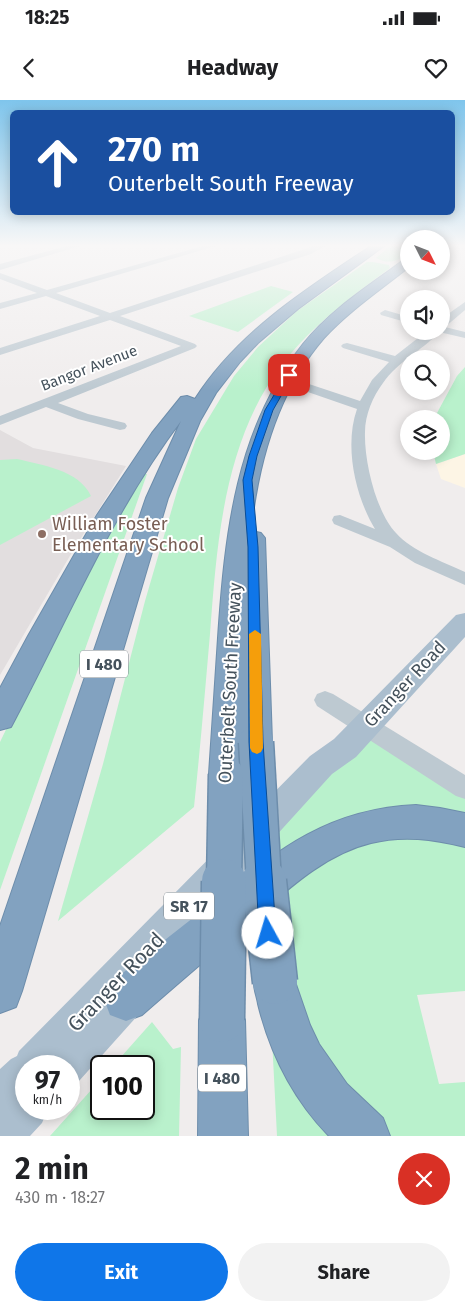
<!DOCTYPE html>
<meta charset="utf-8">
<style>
:root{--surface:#fff;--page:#f2f2f2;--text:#202124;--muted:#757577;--accent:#0f76e9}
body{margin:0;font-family:"Fira Sans",sans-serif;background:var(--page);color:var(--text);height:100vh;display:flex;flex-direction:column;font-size:19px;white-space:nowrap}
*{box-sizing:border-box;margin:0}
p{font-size:16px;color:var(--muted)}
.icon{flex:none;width:28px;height:28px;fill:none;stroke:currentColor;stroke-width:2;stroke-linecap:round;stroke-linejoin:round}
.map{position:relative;height:1036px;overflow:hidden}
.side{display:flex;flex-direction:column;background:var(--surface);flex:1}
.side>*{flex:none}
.banner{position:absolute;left:10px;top:10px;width:445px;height:105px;border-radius:8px;box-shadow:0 2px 12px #0003;background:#1a4fa0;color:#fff;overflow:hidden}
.needle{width:32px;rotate:132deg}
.buttons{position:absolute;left:400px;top:130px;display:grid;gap:10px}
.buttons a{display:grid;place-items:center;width:50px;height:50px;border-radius:50%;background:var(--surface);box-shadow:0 2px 12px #0003;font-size:25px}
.speed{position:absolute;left:15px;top:955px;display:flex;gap:10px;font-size:25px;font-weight:700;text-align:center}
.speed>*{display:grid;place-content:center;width:65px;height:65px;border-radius:50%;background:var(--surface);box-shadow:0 2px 12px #0003;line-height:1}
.speed small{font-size:12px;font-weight:400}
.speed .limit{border:2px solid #111;border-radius:8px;background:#fff;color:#111}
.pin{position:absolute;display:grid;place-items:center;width:42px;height:42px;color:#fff;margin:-21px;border-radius:10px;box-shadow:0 2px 8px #0006}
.me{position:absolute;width:55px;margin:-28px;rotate:354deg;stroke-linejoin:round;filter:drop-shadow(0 0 4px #0008)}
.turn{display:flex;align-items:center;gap:18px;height:105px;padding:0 15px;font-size:22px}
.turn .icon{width:65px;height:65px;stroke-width:2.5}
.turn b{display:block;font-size:35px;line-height:42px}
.round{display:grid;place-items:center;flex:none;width:52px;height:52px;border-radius:26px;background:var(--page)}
.overview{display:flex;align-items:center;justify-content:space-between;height:85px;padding:0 15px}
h1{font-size:30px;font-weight:700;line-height:38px}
.button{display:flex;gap:10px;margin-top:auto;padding:10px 15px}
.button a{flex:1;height:58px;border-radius:30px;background:var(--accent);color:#fff;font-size:20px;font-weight:700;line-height:58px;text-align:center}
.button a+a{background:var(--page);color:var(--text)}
.status{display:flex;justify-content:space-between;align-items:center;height:35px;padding:0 25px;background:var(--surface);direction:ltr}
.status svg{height:14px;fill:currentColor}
header{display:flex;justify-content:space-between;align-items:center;height:65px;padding:0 15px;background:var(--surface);font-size:22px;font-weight:700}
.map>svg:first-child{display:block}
.commercial{fill:#fdf5e5}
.education{fill:#e2dedf}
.green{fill:#b9f1cc}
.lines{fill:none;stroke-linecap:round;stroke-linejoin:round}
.highway-casing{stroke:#6d8dab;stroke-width:2}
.minor{fill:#bdc9d1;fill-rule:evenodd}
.major{fill:#abbece;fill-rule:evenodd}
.highway{fill:#82a2c0;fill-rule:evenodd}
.highway-bridge-far1-casing{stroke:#6d8dab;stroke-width:37;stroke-linecap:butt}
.highway-bridge-casing{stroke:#6d8dab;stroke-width:47;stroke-linecap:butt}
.highway-bridge-far1{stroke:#82a2c0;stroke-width:34}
.highway-bridge{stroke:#82a2c0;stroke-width:44}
.route{fill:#0f76e9;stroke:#0a4d97}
.slow{fill:#f59e0b}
.education-dot{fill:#8d6e63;stroke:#fff;stroke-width:2}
.labels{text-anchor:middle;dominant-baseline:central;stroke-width:4;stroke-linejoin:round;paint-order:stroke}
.far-street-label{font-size:15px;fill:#45525c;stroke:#fff}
.shield{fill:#fff;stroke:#7d868d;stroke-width:1}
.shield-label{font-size:16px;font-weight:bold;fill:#45525c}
.education-label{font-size:18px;fill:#785e54;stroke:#fff;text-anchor:start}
.street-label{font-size:18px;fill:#45525c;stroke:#fff}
.near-street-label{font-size:21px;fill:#45525c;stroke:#fff}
</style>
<div class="status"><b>18:25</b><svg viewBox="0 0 49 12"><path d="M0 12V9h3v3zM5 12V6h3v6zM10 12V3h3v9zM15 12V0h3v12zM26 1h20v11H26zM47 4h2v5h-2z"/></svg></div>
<header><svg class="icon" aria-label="back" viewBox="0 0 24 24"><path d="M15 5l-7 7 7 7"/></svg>Headway<svg class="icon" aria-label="heart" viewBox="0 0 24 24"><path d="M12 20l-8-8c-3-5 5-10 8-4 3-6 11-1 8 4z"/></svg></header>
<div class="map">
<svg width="465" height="1036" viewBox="0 0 465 1036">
<rect width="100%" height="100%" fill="#f0eded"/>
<polygon class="commercial" points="465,354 465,388 441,379 436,364"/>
<polygon class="education" points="0,330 33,348 126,366 71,454 0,575"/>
<g class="green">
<path d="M390 146H409V153C397 161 389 165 376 158Z"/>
<path d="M367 162H373L389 165 390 168C352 196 313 225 283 263 224 340 217 441 210 534 205 592 200 650 194 707L58 821 103 664 145 501 178 388 196 339 234 276 258 247 297 211Z"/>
<polygon points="271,186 293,192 238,232 189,216"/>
<polygon points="465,267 465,354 436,364 433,351 441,351 441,319 436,319 437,313 457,276"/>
<path d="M17 359C42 365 79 370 91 396L0 445V360Z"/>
<polygon points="143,374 147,374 0,790 0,642 47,545"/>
<polygon points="366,626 465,688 465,891 417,895 439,984 465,982 465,1036 277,1036 261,725"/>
<polygon points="152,922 173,949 181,947 179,1036 50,1036 101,979 101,1009 144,1009 144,966 113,966"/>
</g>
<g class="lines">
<g class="highway-casing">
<g id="highway">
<path d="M371 146H384L298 209 258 243 240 262 216 293 200 321 168 398 22 891 16 907 0 913V826L146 398 181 321C110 415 66 524 11 627L0 630V588L28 536 97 415 152 333 181 297 187 296 195 299C238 232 306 189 371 146Z"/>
<path d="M409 158V167C380 190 349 211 324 238 278 291 258 363 251 431L261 433 265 438 272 642 268 651 256 655 244 650 243 674 238 684 226 688 214 684 209 674C212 629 215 583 218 538 225 433 236 329 303 244 331 209 370 185 405 159Z"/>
<path d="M416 705 440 708 465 713V747C433 739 403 735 371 743 321 755 281 796 243 828 209 857 175 886 142 915L126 921 110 915 104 899 110 883C144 856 178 830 212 803 278 750 327 709 416 705Z"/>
<path d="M275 860 290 867 310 925 319 944 347 984 383 1018 390 1036H329C293 999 270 953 258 904 257 897 253 887 254 881 254 876 258 871 260 867Z"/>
<polygon points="222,897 238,904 245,920 248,1036 198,1036 199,920 206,904"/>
</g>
</g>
<g class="minor">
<polygon points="67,146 80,146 0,170 0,164"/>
<polygon points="203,146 216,146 56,193 110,213 314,146 325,146 311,154 120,216 195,244 197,246 195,248 58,303 88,314 125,323 127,326 125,329 120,330 78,319 46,307 0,325 0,316 181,246 110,220 0,255 0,248 100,216 46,196 0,209 0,203 37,193 0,179 0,173 47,190"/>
<path d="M465 202V210L445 227 465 232V238L439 232C422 251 398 261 383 283 373 296 365 315 365 332 364 361 376 412 396 433 413 452 442 461 465 472V485L415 463 390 447 334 424 332 420 334 416 340 415 375 429C355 396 344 346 357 309L305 291 303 288 309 284 360 301 372 280 389 262 343 248 341 246 343 244 347 243 395 256 427 231H441V219Z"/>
<polygon points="385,210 409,217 409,223 381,215 380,213"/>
<polygon points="325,591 333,594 465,675 465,699 456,696 317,606 314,600 317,594"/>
</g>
<polygon class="major" points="465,513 465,537 356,657 332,674 148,877 154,890 148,904 79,981 69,986 69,966 26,966 26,1009 48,1009 42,1023 30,1036 0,1036 0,969 11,959 17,956 19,951 310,656 334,639 456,515"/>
<use href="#highway" class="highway"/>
<g class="highway-bridge-far1-casing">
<g id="highway-bridge-far1">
<polyline points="256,642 264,782"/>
<polyline points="224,782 226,674"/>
</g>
</g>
<g class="highway-bridge-casing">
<g id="highway-bridge">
<polyline points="264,781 275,882"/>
<polyline points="222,920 224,781"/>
</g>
</g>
<use href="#highway-bridge-far1" class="highway-bridge-far1"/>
<use href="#highway-bridge" class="highway-bridge"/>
</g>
<linearGradient id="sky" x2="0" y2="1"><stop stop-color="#7fc5ec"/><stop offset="0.5" stop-color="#f8f7f7"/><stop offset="1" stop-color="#f8f7f7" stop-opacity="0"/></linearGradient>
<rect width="465" height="291" fill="url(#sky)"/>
<polygon class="route" points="289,273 293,275 273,310 257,356 252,380 258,447 263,642 276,833 274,839 268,841 261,839 259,833 249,642 248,447 243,380 249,356 265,310 286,275"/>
<polygon class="slow" points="255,530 261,534 263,648 261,652 257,654 252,652 250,648 249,534"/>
<circle class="education-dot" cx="42" cy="434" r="5"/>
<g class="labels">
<g class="far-street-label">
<text transform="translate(89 268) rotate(-21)">Bangor Avenue</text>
</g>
<g class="shield">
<rect x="80" y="550.5" width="48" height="27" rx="4"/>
<rect x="164" y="792.5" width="50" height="27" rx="4"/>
<rect x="198" y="964.5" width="48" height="27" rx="4"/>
</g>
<g class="shield-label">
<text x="104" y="564">I 480</text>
<text x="189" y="806">SR 17</text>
<text x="222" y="978">I 480</text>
</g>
<g class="education-label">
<text x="52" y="424">William Foster<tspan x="52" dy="21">Elementary School</tspan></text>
</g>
<g class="street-label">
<text transform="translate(230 583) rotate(-87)">Outerbelt South Freeway</text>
<text transform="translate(405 584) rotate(-47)">Granger Road</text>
</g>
<g class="near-street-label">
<text transform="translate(116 882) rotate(-46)">Granger Road</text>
</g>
</g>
</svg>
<div class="buttons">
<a><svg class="needle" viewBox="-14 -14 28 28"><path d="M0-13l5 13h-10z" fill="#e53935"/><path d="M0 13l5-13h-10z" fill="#757577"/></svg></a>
<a><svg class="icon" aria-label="sound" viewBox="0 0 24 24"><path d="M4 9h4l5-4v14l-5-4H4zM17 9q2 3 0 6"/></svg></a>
<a><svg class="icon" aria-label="search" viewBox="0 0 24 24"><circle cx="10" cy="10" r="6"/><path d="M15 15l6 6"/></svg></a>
<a><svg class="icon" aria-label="layers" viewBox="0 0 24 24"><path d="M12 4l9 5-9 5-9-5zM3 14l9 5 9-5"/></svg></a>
</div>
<div class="speed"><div>97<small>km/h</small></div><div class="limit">100</div></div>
<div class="pin" style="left:289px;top:275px;background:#d93025"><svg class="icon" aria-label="arrive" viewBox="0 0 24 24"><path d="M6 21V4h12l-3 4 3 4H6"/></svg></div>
<svg class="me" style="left:268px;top:833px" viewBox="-20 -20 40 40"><circle r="19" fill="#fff"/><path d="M0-13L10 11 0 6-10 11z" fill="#0f76e9"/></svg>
<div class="banner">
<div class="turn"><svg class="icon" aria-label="ahead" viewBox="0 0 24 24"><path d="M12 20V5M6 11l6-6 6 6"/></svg><div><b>270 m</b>Outerbelt South Freeway</div></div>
</div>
</div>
<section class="side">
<div class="overview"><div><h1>2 min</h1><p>430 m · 18:27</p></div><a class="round" style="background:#d93025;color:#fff"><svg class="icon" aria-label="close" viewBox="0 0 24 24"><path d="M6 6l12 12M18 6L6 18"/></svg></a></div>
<div class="button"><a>Exit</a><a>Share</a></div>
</section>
